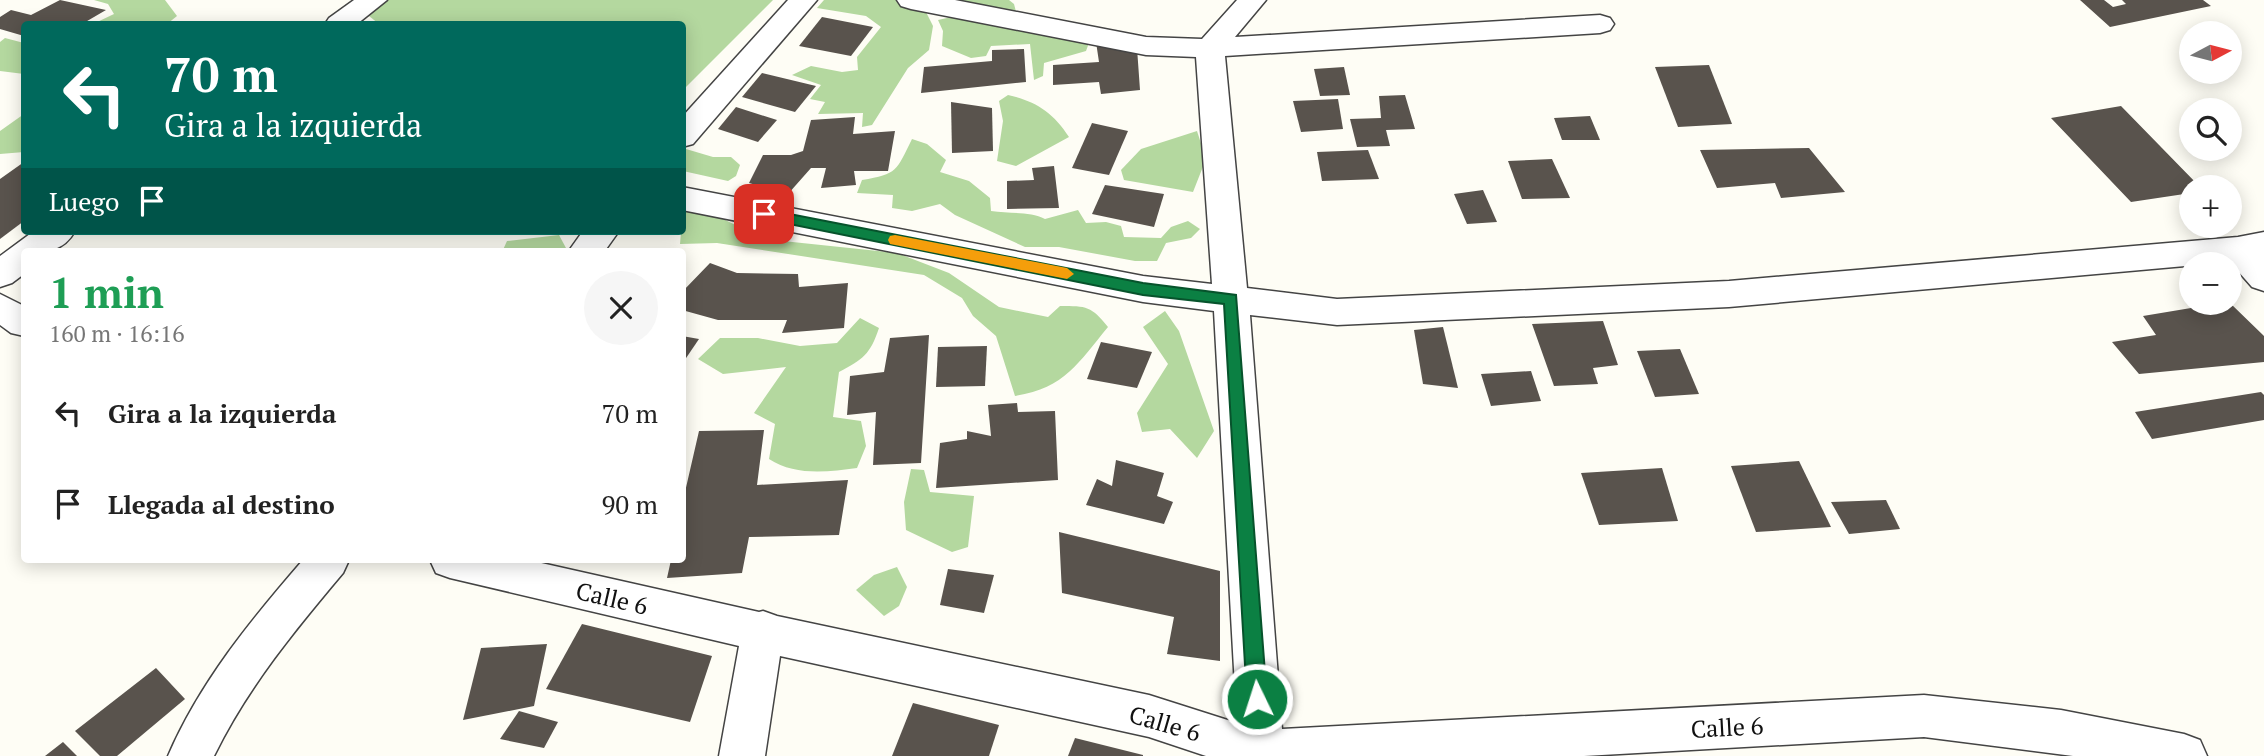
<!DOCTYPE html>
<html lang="es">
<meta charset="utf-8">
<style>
:root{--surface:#fff;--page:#f6f6f6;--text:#222;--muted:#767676}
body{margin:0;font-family:"PT Serif",serif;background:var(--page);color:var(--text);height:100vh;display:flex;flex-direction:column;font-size:26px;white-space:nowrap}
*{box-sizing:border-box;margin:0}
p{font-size:23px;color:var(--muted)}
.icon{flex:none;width:38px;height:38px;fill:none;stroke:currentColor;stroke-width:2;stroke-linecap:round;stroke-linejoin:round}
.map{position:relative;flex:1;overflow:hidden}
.side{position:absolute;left:21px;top:248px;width:665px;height:315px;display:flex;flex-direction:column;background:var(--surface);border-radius:7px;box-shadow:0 4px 18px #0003}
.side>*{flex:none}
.banner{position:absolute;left:21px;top:21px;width:665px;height:214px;border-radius:7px;box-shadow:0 4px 18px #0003;background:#00695c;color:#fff;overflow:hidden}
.needle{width:46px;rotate:83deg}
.buttons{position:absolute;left:2179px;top:21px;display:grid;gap:14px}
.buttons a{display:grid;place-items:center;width:63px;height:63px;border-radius:50%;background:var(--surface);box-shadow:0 4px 18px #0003;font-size:35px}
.pin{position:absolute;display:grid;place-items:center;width:60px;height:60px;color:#fff;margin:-30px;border-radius:14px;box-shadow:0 4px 10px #0006}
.me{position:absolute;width:77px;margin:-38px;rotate:356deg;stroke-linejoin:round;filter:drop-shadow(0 0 5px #0008)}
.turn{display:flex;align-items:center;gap:24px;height:147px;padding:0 28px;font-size:32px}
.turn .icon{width:91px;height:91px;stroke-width:2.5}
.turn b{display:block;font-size:49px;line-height:60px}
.then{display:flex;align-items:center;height:66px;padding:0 28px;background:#0003;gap:14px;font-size:26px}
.round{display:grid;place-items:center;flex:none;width:74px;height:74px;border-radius:37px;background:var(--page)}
.headline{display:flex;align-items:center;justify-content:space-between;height:119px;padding:0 28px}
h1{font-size:42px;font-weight:600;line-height:52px;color:#1e9e55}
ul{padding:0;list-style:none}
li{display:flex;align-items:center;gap:21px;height:91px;padding:0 28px}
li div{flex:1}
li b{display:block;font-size:26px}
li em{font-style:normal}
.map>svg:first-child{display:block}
.forest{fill:#b4d89f}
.building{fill:#59534d}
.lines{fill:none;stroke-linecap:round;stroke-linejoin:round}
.minor-casing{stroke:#444;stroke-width:3}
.minor{fill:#fff;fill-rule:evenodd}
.route{fill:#0b8043;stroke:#07532c;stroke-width:2}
.slow{fill:#f59e0b}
.labels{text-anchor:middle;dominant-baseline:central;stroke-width:7;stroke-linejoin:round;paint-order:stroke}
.street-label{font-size:24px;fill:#111;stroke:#fff}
</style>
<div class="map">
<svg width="2264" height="756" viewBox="0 0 2264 756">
<rect width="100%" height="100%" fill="#fefdf5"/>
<g class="forest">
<polygon points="94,0 165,0 177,16 167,24 93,24 114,14 108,4"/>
<polygon points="371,0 773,0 683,90 682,24 379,24 369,16"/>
<polygon points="824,0 920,0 933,26 929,50 908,68 872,125 862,127 863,113 818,114 825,102 810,99 821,85 792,75 811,66 842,72 858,70 857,57 881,27 866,16 817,8"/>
<polygon points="958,0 1009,0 1014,4 1021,31 1069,24 1094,29 1086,51 1044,63 1043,76 1034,80 1030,44 991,46 986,56 971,58 942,46 943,31 938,20 956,16"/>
<polygon points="5,38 24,43 24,74 0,71 0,42"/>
<path d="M1008 95C1035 101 1053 112 1069 137L1016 166 997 161 1003 121 999 101Z"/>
<polygon points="24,114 24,152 0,154 0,131"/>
<polygon points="1197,131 1206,159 1193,192 1124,180 1121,170 1141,149"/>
<path d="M912 139 927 144 946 160 940 172 969 181 990 198 991 211C1009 214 1030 211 1045 219L1078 210 1086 223 1106 222 1121 226 1124 237 1161 238 1171 227 1188 221 1200 229 1191 238 1166 243 1157 261H1135L1059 247H1025L955 215 940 204 912 211 892 208 893 195 857 193 862 180C898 174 896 171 912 139Z"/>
<polygon points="686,149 713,157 731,157 740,165 736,176 728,181 683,171 683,153"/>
<path d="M683 210 709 212 764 239 897 253 949 273 999 307 1048 317 1060 306C1087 306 1091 306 1108 327 1078 363 1065 388 1015 396L996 336 973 316 962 298 924 275 717 243 680 244Z"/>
<polygon points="559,235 566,248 564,252 502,252 507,241"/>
<polygon points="1165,311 1179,331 1214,431 1197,458 1170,429 1142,432 1137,413 1168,364 1143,327"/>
<path d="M860 318 879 328C870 355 863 359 839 372L833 417 861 421 866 446 857 468C827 472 795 476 769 459L775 424 754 413 786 367 723 374 698 359 720 338H758L800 346 837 343Z"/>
<polygon points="911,469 924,470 930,492 974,496 968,547 952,552 906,530 904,502"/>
<polygon points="897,567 907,587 899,606 884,616 856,590 874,575"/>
</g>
<g class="building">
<polygon points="60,0 106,10 82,24 24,24 24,36 0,29 0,17 11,10 31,15"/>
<polygon points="2080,0 2104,0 2113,7 2126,4 2122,0 2203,0 2211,6 2110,27"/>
<polygon points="822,17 873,27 851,56 799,46"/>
<polygon points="1096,42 1137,48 1140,90 1101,94 1099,82 1053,85 1053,65 1099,62"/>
<polygon points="1024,49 1026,82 921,93 924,67 992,61 992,50"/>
<polygon points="1709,65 1732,124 1678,127 1655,67"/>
<polygon points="1344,67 1350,95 1320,96 1314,69"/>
<polygon points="762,73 816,86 795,112 742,97"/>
<polygon points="1405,95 1415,129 1386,130 1390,146 1357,147 1350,119 1381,118 1379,96"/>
<polygon points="1338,99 1343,129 1301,132 1293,101"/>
<polygon points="951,102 992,108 993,151 952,153"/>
<polygon points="2121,106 2200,187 2191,187 2191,193 2131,202 2051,118"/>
<polygon points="736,107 777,120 758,142 718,129"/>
<polygon points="1590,116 1600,140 1562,140 1554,118"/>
<polygon points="855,117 853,134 895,131 888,171 854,171 856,185 821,188 826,168 811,168 788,194 749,183 763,155 791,155 803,151 811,120"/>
<polygon points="1092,123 1128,131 1109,175 1072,168"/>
<polygon points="1809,148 1845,192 1781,198 1775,183 1717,188 1700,150"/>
<polygon points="1368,150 1379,179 1322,181 1317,152"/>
<polygon points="1552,159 1570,198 1522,199 1508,161"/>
<polygon points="24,162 24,221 0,239 0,179"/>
<polygon points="1054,166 1059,208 1007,209 1007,181 1034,180 1032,168"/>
<polygon points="1105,185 1164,194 1154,227 1092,214"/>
<polygon points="1483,190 1497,222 1467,224 1454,194"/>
<polygon points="710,263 737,273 798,274 799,287 848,283 844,328 782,333 787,320 718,320 682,310 682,292"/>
<polygon points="2221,303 2230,303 2264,336 2264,362 2139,374 2112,342 2156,335 2143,316"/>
<polygon points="1603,321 1618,365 1593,368 1598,384 1554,386 1532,324"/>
<polygon points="1443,327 1458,388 1423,384 1414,330"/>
<polygon points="929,335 921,463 873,465 876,412 847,415 850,376 884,372 890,338"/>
<polygon points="682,336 699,339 682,364"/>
<polygon points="1101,342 1152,352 1137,388 1087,379"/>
<polygon points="987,346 985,386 936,387 938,347"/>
<polygon points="1680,349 1699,394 1655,397 1637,351"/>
<polygon points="1531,371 1541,401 1491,406 1481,374"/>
<polygon points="2261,392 2264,395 2264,420 2152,439 2135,412"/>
<polygon points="1017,403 1018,412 1055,411 1058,480 936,488 940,443 967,439 967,431 991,436 988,405"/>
<polygon points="764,430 757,485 848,480 839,535 749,537 742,573 667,578 671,560 682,560 682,505 699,431"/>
<polygon points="1116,460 1164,473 1157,496 1173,502 1164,524 1086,505 1097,479 1112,486"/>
<polygon points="1799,461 1831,527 1756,532 1731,466"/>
<polygon points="1662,468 1678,521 1599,525 1581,473"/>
<polygon points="1886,500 1900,529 1849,534 1831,502"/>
<polygon points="1059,532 1220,571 1220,661 1167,654 1174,617 1062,593"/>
<polygon points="948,569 994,575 984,613 940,605"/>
<polygon points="582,624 712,656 690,722 546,689"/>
<polygon points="547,644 534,706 463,720 481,648"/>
<polygon points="156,668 185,699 117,756 100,756 75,731"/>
<polygon points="913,703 999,725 989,756 892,756"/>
<polygon points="519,711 558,722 544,748 500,739"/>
<polygon points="1075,738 1143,755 1143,756 1068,756"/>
<polygon points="63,742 77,756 45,756"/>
</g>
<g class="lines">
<g class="minor-casing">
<g id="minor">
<polygon points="354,0 387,0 357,24 325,24 329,18"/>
<polygon points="788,0 817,0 693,144 682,147 682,117"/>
<polygon points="897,0 955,0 1146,37 1202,39 1237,0 1266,0 1235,37 1600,15 1610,18 1614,24 1610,30 1600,33 1225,56 1247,288 1337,299 1729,281 2238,237 2264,232 2264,291 2252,287 2230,262 1729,307 1337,325 1250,315 1282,729 1924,695 2061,710 2184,734 2200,740 2207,756 2073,756 1924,737 1584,756 1206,756 1149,737 780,656 765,756 719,756 739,646 450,578 436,573 430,560 528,560 759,612 763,611 777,616 1149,695 1237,723 1214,311 1143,302 682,210 682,187 1143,276 1212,284 1196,57 1146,55 911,9 901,6"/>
<path d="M34 231H75C63 252 47 252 24 252V274L12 283 0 287V256Z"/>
<polygon points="583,231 619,231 604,252 568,252"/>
<polygon points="0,294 24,306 24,336 11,333 0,325"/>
<path d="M303 560H349L343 573C295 630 247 688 214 756H168C200 682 251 620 303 560Z"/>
</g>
</g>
<use href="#minor" class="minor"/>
</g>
<polygon class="route" points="764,209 1143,283 1236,295 1267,699 1264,705 1257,708 1250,705 1247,699 1224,304 1143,295 759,218 757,214"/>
<polygon class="slow" points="895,235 1067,268 1074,274 1067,279 890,244 888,240 890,236"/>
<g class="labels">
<g class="street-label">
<text transform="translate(612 598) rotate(13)">Calle 6</text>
<text transform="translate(1165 723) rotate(16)">Calle 6</text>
<text transform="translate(1727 727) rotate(-3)">Calle 6</text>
</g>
</g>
</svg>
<div class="buttons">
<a><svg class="needle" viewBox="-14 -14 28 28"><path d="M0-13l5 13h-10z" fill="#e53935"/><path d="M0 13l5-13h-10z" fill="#767676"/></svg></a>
<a><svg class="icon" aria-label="search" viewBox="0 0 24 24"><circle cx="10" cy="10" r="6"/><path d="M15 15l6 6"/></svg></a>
<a>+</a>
<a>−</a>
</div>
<div class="pin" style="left:764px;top:214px;background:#d93025"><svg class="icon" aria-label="arrive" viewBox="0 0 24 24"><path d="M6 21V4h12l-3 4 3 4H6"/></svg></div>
<svg class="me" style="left:1257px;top:699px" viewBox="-20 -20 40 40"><circle r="17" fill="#0b8043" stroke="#fff" stroke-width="3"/><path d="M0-11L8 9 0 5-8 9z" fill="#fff"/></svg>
<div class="banner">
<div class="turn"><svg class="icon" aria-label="left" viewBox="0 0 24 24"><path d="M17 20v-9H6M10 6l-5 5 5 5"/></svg><div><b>70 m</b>Gira a la izquierda</div></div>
<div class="then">Luego<svg class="icon" aria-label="arrive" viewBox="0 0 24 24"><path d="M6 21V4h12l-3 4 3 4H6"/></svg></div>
</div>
<section class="side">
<div class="headline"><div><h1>1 min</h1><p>160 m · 16:16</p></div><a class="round"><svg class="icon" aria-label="close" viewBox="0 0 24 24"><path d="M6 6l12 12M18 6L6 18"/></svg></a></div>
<ul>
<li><svg class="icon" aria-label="left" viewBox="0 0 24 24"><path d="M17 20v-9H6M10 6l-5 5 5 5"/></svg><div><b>Gira a la izquierda</b></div><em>70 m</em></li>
<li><svg class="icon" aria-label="arrive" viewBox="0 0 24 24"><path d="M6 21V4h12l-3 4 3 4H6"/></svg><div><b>Llegada al destino</b></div><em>90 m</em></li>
</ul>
</section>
</div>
